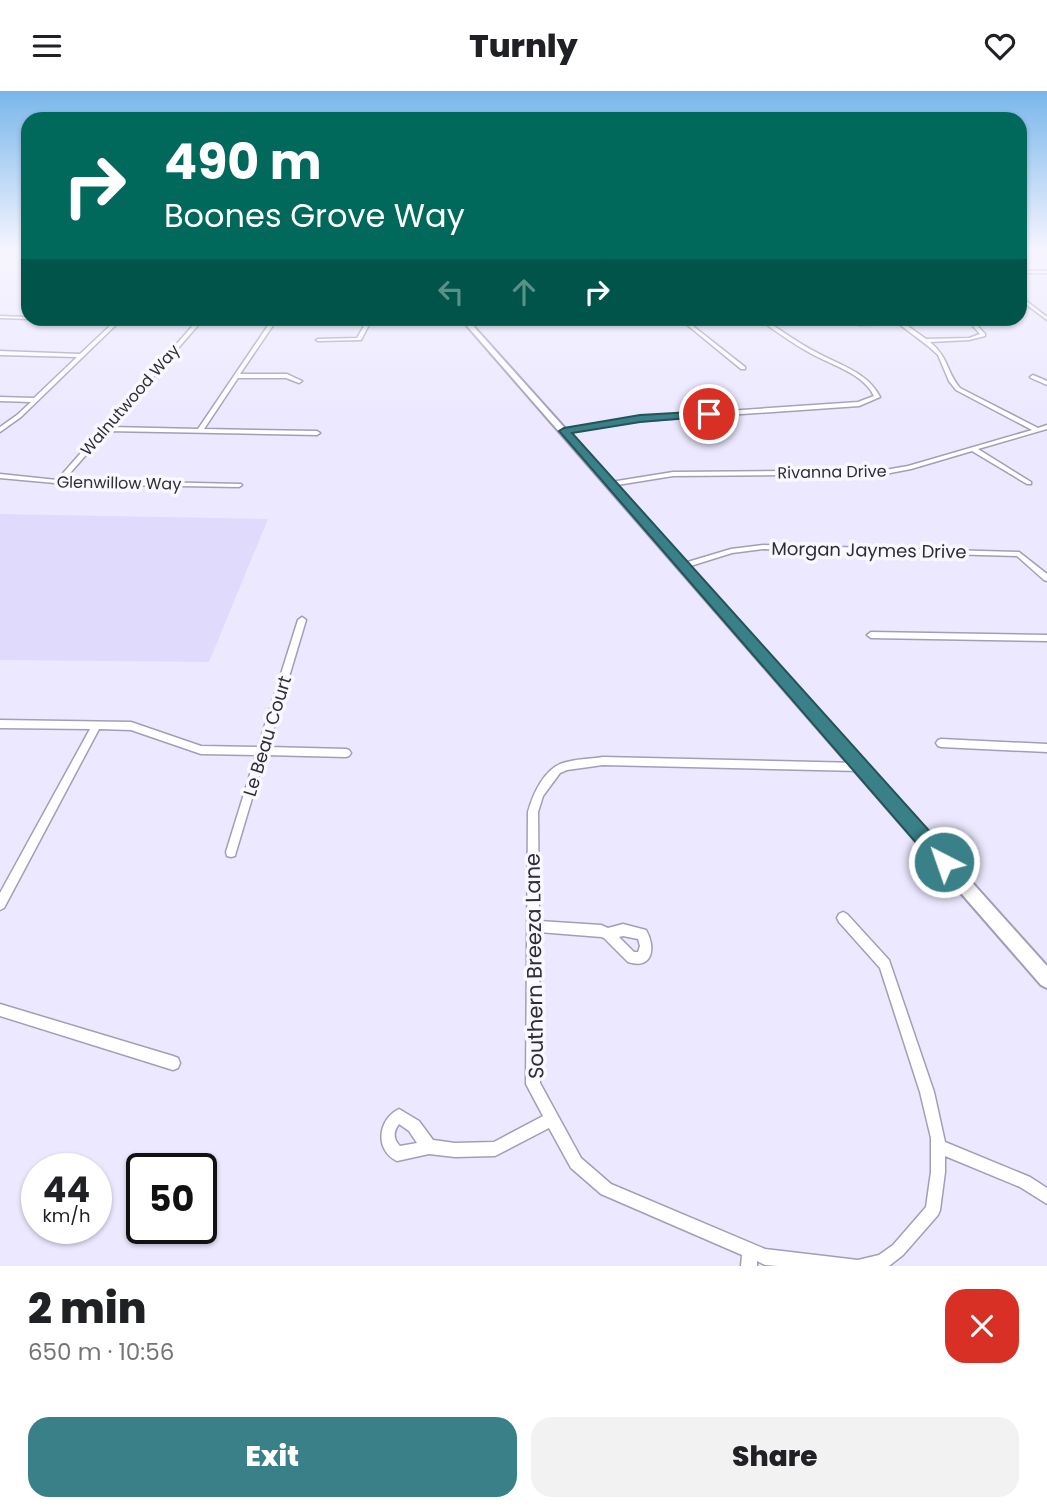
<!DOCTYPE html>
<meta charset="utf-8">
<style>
:root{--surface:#fff;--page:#f2f2f2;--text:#202124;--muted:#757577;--accent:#398088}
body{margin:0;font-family:Poppins,sans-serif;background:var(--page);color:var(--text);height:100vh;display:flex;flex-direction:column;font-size:26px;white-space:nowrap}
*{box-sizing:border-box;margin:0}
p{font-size:23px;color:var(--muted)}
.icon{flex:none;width:38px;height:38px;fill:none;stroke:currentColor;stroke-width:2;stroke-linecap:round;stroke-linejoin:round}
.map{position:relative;height:1175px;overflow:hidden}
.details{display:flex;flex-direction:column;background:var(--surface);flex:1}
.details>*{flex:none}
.hud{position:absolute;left:21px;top:21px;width:1006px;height:214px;border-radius:21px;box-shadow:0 2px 5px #0004;background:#00695c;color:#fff;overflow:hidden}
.speed{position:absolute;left:21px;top:1062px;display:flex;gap:14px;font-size:35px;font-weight:700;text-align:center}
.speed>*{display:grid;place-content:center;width:91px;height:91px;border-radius:50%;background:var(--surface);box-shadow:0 2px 5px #0004;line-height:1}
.speed small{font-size:18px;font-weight:400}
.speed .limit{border:4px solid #111;border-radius:10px;background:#fff;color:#111}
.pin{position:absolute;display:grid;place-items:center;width:60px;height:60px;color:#fff;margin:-30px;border:4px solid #fff;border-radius:50%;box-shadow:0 2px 7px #0007}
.me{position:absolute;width:77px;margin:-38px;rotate:319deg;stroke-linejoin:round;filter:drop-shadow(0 0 5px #0008)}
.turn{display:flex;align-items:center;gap:24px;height:147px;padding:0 28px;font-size:32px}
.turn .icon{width:91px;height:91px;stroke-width:2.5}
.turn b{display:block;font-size:49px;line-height:60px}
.lanes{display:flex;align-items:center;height:66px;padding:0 28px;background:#0003;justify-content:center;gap:35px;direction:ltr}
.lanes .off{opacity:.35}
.round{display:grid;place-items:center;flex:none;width:74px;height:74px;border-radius:21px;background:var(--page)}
.head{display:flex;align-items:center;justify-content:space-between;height:119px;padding:0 28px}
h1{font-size:42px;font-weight:800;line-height:52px}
.button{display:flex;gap:14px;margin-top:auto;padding:14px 28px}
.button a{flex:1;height:80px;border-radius:21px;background:var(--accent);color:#fff;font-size:28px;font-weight:800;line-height:80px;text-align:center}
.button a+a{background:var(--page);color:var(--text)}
header{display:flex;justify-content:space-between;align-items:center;height:91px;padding:0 28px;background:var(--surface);font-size:32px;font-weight:800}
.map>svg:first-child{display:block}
.built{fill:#e0dafd}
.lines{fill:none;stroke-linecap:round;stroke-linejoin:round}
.minor-casing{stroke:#a29eb8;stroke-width:3}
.secondary-casing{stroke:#a29eb8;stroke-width:4}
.minor{fill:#fff;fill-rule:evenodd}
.secondary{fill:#fff;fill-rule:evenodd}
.route{fill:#398088;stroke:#255358;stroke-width:2}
.labels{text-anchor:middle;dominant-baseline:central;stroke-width:7;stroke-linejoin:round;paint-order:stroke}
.far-street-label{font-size:16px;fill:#2f2d38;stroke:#f9f8fe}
.street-label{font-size:18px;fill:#2f2d38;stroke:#f9f8fe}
.near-street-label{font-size:21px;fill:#2f2d38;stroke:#f9f8fe}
</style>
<header><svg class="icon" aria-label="menu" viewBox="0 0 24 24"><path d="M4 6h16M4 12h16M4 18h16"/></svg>Turnly<svg class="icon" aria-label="heart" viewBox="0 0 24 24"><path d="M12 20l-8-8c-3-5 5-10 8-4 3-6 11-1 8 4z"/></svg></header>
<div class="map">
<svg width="1047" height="1175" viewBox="0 0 1047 1175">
<rect width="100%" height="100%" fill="#ece8ff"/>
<polygon class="built" points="0,423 268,428 209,571 0,569"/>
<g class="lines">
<g class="minor-casing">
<g id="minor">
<rect x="1020" y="180" width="27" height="2"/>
<polygon points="1025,209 1047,226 1047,229 1023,211"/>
<polygon points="0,225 28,226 28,228 30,228 28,228 0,227"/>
<path d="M62 228H121L197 230 200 228 202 230H271L273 228H277L276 230H338V228H342V231L340 232 274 233 240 283H287L302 290 299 292 286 287H238L204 338 317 340 320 342 317 344 107 340 64 389 241 393 242 394 239 396 61 393 58 394 55 392 0 387V383L57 389 195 232 119 231 21 326 0 341V336L17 324 31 311 0 310V306L34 307 77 266 0 264V260L80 263 114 231 64 229ZM200 232 269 233 198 338 110 336Z"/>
<polygon points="368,228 372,228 361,249 318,250 316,249 318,248 357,247"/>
<polygon points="604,228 608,228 611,231 607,232"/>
<polygon points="680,228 684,228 745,276 745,278 741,278"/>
<path d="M759 228H763C780 238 796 251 814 260 837 273 868 281 880 306L859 315 640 330 564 342 561 340 564 338 640 326 858 311 874 305C863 282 831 274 810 262 792 252 775 240 759 228Z"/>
<path d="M894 228H898L926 248 969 247 980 243 967 228H971L985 243V245L969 249 930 251C949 267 946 280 960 297L1038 337 1047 334V338L978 358 1031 391V393H1027L972 360 911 378 885 383 673 385 611 395 608 393 611 391 673 381 885 379 908 375 1032 339 956 299 949 290 938 264 928 255 899 233 859 234 857 233 859 232 896 231Z"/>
<polygon points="1033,284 1047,290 1047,294 1031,287 1030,286"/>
<polygon points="763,454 1019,461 1047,483 1047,490 1044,489 1017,465 763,458 732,462 684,477 680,475 681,473 731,458"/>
<polygon points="302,526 306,529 268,656 346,658 349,659 351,662 349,665 346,666 265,664 236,761 235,765 231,766 227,765 226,761 256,664 201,663 131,639 99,638 4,817 0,819 0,802 90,638 0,637 0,629 131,631 201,655 258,656 298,529"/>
<polygon points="871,541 1047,544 1047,550 871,547 867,544"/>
<polygon points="941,648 1047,653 1047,661 941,656 938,655 936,652 938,649"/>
<path d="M603 666 860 672 863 673 865 676 863 679 860 680 603 674 567 679 560 682 543 705 538 721 539 830 601 834 608 837 623 833 646 839C656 856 653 879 628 871L604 847 601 846 539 841 540 992 581 1067 611 1093 765 1158 858 1169 879 1164 893 1154 926 1116 931 1081V1047L920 1001 880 877 839 831 837 827 839 823 843 821 847 823 889 869 934 1001 945 1051 1030 1086 1047 1097V1113L1020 1096 945 1065V1081L940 1119 938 1124 903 1164 889 1175H778L765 1174 757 1170V1175H741L742 1164 601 1103 571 1077 549 1037 495 1065 455 1066 429 1063 397 1070C374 1059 378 1028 399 1018L419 1030 433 1049 455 1052 494 1051 543 1025 526 993 528 721C533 703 544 678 563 672 575 668 590 668 603 666ZM623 845 638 848 640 855 638 861H634L619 846ZM399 1033 409 1040 417 1052 400 1055C393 1048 393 1041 399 1033Z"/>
<polygon points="0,913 173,965 178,967 180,972 178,977 173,979 0,925"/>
</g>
</g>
<g class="secondary-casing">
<polygon id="secondary" points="461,228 467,228 1047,875 1047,897 1041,894"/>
</g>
<use href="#minor" class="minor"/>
<use href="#secondary" class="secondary"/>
</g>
<linearGradient id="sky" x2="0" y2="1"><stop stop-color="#79b6eb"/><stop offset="0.49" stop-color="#f6f5ff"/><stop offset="1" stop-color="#f6f5ff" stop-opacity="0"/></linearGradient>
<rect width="1047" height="324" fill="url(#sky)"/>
<polygon class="route" points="709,320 715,323 713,325 640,331 572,342 951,764 954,771 951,777 944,780 938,777 559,340 564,337 640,324"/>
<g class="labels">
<g class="far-street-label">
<text transform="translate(130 309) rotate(-49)">Walnutwood Way</text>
<text transform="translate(832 381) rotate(-1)">Rivanna Drive</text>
<text transform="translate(119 392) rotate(1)">Glenwillow Way</text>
</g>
<g class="street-label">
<text transform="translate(869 459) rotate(1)">Morgan Jaymes Drive</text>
<text transform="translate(267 645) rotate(-73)">Le Beau Court</text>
</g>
<g class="near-street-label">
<text transform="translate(534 875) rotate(-91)">Southern Breeza Lane</text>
</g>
</g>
</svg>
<div class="speed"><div>44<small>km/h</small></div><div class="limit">50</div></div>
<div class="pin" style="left:709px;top:323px;background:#d93025"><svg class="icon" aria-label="arrive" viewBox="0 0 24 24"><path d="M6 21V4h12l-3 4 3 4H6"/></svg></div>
<svg class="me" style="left:944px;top:771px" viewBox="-20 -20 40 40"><circle r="17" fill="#398088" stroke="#fff" stroke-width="3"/><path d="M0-11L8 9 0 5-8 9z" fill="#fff"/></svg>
<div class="hud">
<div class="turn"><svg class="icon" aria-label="right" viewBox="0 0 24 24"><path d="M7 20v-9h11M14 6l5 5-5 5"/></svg><div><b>490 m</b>Boones Grove Way</div></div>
<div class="lanes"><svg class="icon off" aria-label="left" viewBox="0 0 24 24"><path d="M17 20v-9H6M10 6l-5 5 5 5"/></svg><svg class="icon off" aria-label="ahead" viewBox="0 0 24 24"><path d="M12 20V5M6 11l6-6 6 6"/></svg><svg class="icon" aria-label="right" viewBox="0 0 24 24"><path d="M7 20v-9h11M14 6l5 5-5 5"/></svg></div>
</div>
</div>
<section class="details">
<div class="head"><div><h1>2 min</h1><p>650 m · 10:56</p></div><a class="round" style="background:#d93025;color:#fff"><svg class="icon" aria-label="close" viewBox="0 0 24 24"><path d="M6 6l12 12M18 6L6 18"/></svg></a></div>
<div class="button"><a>Exit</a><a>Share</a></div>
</section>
